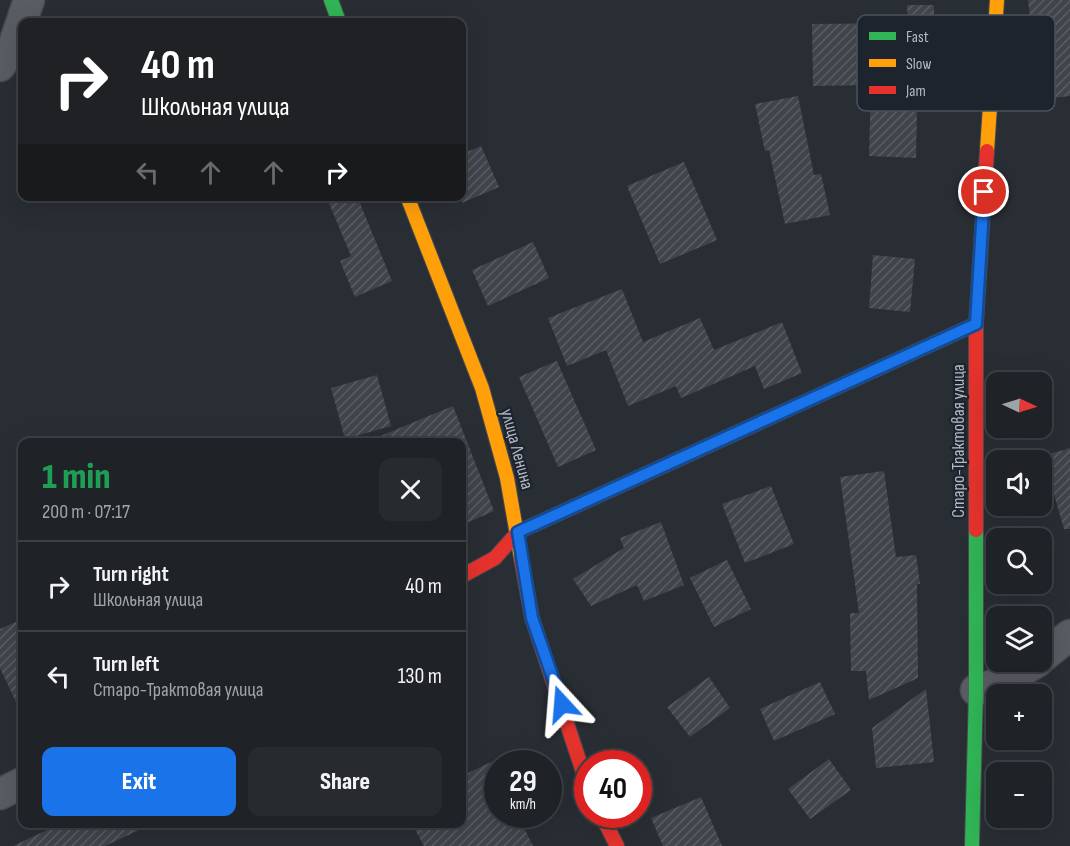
<!DOCTYPE html>
<meta charset="utf-8">
<style>
:root{--surface:#1f2227;--page:#272a2f;--text:#f1f3f6;--muted:#a1a4a7;--line:#3c3f44;--accent:#1a73e8}
body{margin:0;font-family:"Sofia Sans Condensed",sans-serif;background:var(--page);color:var(--text);height:100vh;display:flex;flex-direction:column;font-size:22px;white-space:nowrap}
*{box-sizing:border-box;margin:0}
p{font-size:20px;color:var(--muted)}
.icon{flex:none;width:33px;height:33px;fill:none;stroke:currentColor;stroke-width:2;stroke-linecap:round;stroke-linejoin:round}
.map{position:relative;flex:1;overflow:hidden}
.details{position:absolute;left:18px;top:438px;width:448px;height:390px;display:flex;flex-direction:column;background:var(--surface);border-radius:12px;box-shadow:0 6px 24px #0002,0 0 0 2px var(--line)}
.details>*{flex:none}
.top-card{position:absolute;left:18px;top:18px;width:448px;height:183px;border-radius:12px;box-shadow:0 6px 24px #0002,0 0 0 2px var(--line);background:#202124;color:#fff;overflow:hidden}
.needle{width:39px;rotate:94deg}
.buttons{position:absolute;left:986px;top:372px;display:grid;gap:12px}
.buttons a{display:grid;place-items:center;width:66px;height:66px;border-radius:12px;background:var(--surface);box-shadow:0 6px 24px #0002,0 0 0 2px var(--line);font-size:30px}
.speed{position:absolute;left:484px;top:750px;display:flex;gap:12px;font-size:30px;font-weight:700;text-align:center}
.speed>*{display:grid;place-content:center;width:78px;height:78px;border-radius:50%;background:var(--surface);box-shadow:0 6px 24px #0002,0 0 0 2px var(--line);line-height:1}
.speed small{font-size:15px;font-weight:400}
.speed .limit{border:9px solid #d22;background:#fff;color:#111}
.pin{position:absolute;display:grid;place-items:center;width:51px;height:51px;color:#fff;margin:-26px;border:3px solid #fff;border-radius:50%;box-shadow:0 2px 6px #0007}
.me{position:absolute;width:66px;margin:-33px;rotate:341deg;stroke-linejoin:round;filter:drop-shadow(0 0 4px #0008)}
.turn{display:flex;align-items:center;gap:21px;height:126px;padding:0 24px;font-size:27px}
.turn .icon{width:78px;height:78px;stroke-width:2.5}
.turn b{display:block;font-size:42px;line-height:51px}
.lanes{display:flex;align-items:center;height:57px;padding:0 24px;background:#0003;justify-content:center;gap:30px;direction:ltr}
.lanes .off{opacity:.35}
.round{display:grid;place-items:center;flex:none;width:63px;height:63px;border-radius:12px;background:var(--page)}
.overview{display:flex;align-items:center;justify-content:space-between;height:102px;padding:0 24px}
h1{font-size:36px;font-weight:800;line-height:45px;color:#1e9e55}
.action{display:flex;gap:12px;margin-top:auto;padding:12px 24px}
.action a{flex:1;height:69px;border-radius:12px;background:var(--accent);color:#fff;font-size:24px;font-weight:800;line-height:69px;text-align:center}
.action a+a{background:var(--page);color:var(--text)}
ul{padding:0;list-style:none}
li{display:flex;align-items:center;gap:18px;height:90px;padding:0 24px;border-top:2px solid var(--line)}
li div{flex:1}
li b{display:block;font-size:22px}
li em{font-style:normal}
.map>svg:first-child{display:block}
.building{fill:url(#building-hatch)}
.lines{fill:none;stroke-linecap:round;stroke-linejoin:round}
.street-casing{stroke:#474a4f;stroke-width:33}
.fast-casing{stroke:#474a4f;stroke-width:16}
.slow-casing{stroke:#474a4f;stroke-width:16}
.jam-casing{stroke:#474a4f;stroke-width:16}
.street{stroke:#595c62;stroke-width:30}
.fast{stroke:#30b455;stroke-width:14}
.slow{stroke:#ff9f0a;stroke-width:14}
.jam{stroke:#e5322d;stroke-width:14}
.route-casing{stroke:#114b97;stroke-width:15}
.route{stroke:#1a73e8;stroke-width:10}
.labels{text-anchor:middle;dominant-baseline:central;stroke-width:4.5;stroke-linejoin:round;paint-order:stroke}
.street-label{font-size:18px;fill:#b3bac5;stroke:#1d242e}
.key{fill:#1d242e;stroke:#4a515b;stroke-width:1.5}
.key-label{font-size:16px;fill:#b3bac5}
</style>
<div class="map">
<svg width="1070" height="846" viewBox="0 0 1070 846">
<defs>
<pattern id="building-hatch" width="6" height="6" patternUnits="userSpaceOnUse" patternTransform="scale(1.5)"><rect width="6" height="6" fill="#41454b"/><path d="M-1 1l2-2M0 6l6-6M5 7l2-2" fill="none" stroke="#5a5e63"/></pattern>
</defs>
<rect width="100%" height="100%" fill="#292e34"/>
<g class="building">
<polygon points="1028,0 1070,0 1070,96 1036,100 1032,61 1035,60"/>
<polygon points="907,5 934,5 934,45 906,46 907,112 917,112 916,158 869,156 871,85 813,86 812,24 908,23"/>
<polygon points="798,96 814,175 821,174 830,215 785,224 769,150 765,151 755,104"/>
<polygon points="481,146 499,187 462,203 462,154"/>
<polygon points="684,162 717,240 660,264 627,186"/>
<polygon points="326,196 357,196 392,281 355,297 340,261 351,256"/>
<polygon points="533,242 549,278 488,306 472,270"/>
<polygon points="873,255 915,259 910,312 869,308"/>
<polygon points="622,289 643,342 700,318 714,350 782,322 802,373 764,389 755,366 681,398 676,386 628,406 606,350 567,366 548,318"/>
<polygon points="557,361 596,450 558,467 519,377"/>
<polygon points="377,375 391,426 345,439 331,388"/>
<polygon points="453,406 494,511 462,525 462,442 366,442"/>
<polygon points="1070,448 1070,529 1064,529 1043,456"/>
<polygon points="884,471 896,557 916,555 920,584 917,584 918,678 869,700 866,671 851,671 850,613 859,613 840,477"/>
<polygon points="771,486 794,544 745,563 722,504"/>
<polygon points="661,522 684,585 644,601 637,585 591,606 573,579 624,548 620,538"/>
<polygon points="727,560 751,609 714,627 690,578"/>
<polygon points="22,619 22,715 0,668 0,629"/>
<polygon points="709,677 730,708 690,737 667,707"/>
<polygon points="820,682 835,714 774,741 760,709"/>
<polygon points="926,689 934,762 876,768 872,728"/>
<polygon points="829,759 851,790 810,819 788,789"/>
<polygon points="491,762 498,776 498,814 517,814 533,846 424,846 412,824 462,824 462,776"/>
<polygon points="701,797 722,846 663,846 651,818"/>
<polygon points="60,824 152,824 105,846 13,846"/>
</g>
<g class="lines">
<g class="street-casing">
<g id="street">
<polyline points="0,66 13,47 29,0"/>
<polyline points="1041,658 1070,635"/>
<polyline points="976,690 1004,682 1037,662"/>
<polyline points="0,794 22,783"/>
</g>
</g>
<g class="fast-casing">
<g id="fast">
<polyline points="331,0 339,22"/>
<polyline points="875,370 976,324"/>
<polyline points="972,846 976,690 976,530"/>
</g>
</g>
<g class="slow-casing">
<g id="slow">
<polyline points="987,151 997,0"/>
<polyline points="407,196 482,388 507,478 521,558"/>
</g>
</g>
<g class="jam-casing">
<g id="jam">
<polyline points="976,530 976,324 987,151"/>
<polyline points="521,558 532,618 588,787"/>
<polyline points="462,576 495,558 518,532 875,370"/>
<polyline points="601,814 617,846"/>
</g>
</g>
<use href="#street" class="street"/>
<use href="#fast" class="fast"/>
<use href="#slow" class="slow"/>
<use href="#jam" class="jam"/>
</g>
<g class="lines">
<g class="route-casing">
<polyline id="route" points="562,704 532,618 518,532 976,324 984,192"/>
</g>
<use href="#route" class="route"/>
</g>
<g class="labels">
<g class="street-label">
<text transform="translate(958 441) rotate(-90)">Старо-Трактовая улица</text>
<text transform="translate(517 449) rotate(75)">улица Ленина</text>
</g>
</g>
<rect x="857" y="15" width="198" height="96" rx="9" class="key"/>
<rect x="869" y="32" width="27" height="8" fill="#30b455"/>
<rect x="869" y="59" width="27" height="8" fill="#ff9f0a"/>
<rect x="869" y="86" width="27" height="8" fill="#e5322d"/>
<g class="key-label">
<text x="906" y="42">Fast</text>
<text x="906" y="69">Slow</text>
<text x="906" y="96">Jam</text>
</g>
</svg>
<div class="buttons">
<a><svg class="needle" viewBox="-14 -14 28 28"><path d="M0-13l5 13h-10z" fill="#e53935"/><path d="M0 13l5-13h-10z" fill="#a1a4a7"/></svg></a>
<a><svg class="icon" aria-label="sound" viewBox="0 0 24 24"><path d="M4 9h4l5-4v14l-5-4H4zM17 9q2 3 0 6"/></svg></a>
<a><svg class="icon" aria-label="search" viewBox="0 0 24 24"><circle cx="10" cy="10" r="6"/><path d="M15 15l6 6"/></svg></a>
<a><svg class="icon" aria-label="layers" viewBox="0 0 24 24"><path d="M12 4l9 5-9 5-9-5zM3 14l9 5 9-5"/></svg></a>
<a>+</a>
<a>−</a>
</div>
<div class="speed"><div>29<small>km/h</small></div><div class="limit">40</div></div>
<div class="pin" style="left:984px;top:192px;background:#d93025"><svg class="icon" aria-label="arrive" viewBox="0 0 24 24"><path d="M6 21V4h12l-3 4 3 4H6"/></svg></div>
<svg class="me" style="left:562px;top:704px" viewBox="-20 -20 40 40"><path d="M0-17L14 15 0 8-14 15z" fill="#1a73e8" stroke="#fff" stroke-width="4"/></svg>
<div class="top-card">
<div class="turn"><svg class="icon" aria-label="right" viewBox="0 0 24 24"><path d="M7 20v-9h11M14 6l5 5-5 5"/></svg><div><b>40 m</b>Школьная улица</div></div>
<div class="lanes"><svg class="icon off" aria-label="left" viewBox="0 0 24 24"><path d="M17 20v-9H6M10 6l-5 5 5 5"/></svg><svg class="icon off" aria-label="ahead" viewBox="0 0 24 24"><path d="M12 20V5M6 11l6-6 6 6"/></svg><svg class="icon off" aria-label="ahead" viewBox="0 0 24 24"><path d="M12 20V5M6 11l6-6 6 6"/></svg><svg class="icon" aria-label="right" viewBox="0 0 24 24"><path d="M7 20v-9h11M14 6l5 5-5 5"/></svg></div>
</div>
<section class="details">
<div class="overview"><div><h1>1 min</h1><p>200 m · 07:17</p></div><a class="round"><svg class="icon" aria-label="close" viewBox="0 0 24 24"><path d="M6 6l12 12M18 6L6 18"/></svg></a></div>
<ul>
<li><svg class="icon" aria-label="right" viewBox="0 0 24 24"><path d="M7 20v-9h11M14 6l5 5-5 5"/></svg><div><b>Turn right</b><p>Школьная улица</p></div><em>40 m</em></li>
<li><svg class="icon" aria-label="left" viewBox="0 0 24 24"><path d="M17 20v-9H6M10 6l-5 5 5 5"/></svg><div><b>Turn left</b><p>Старо-Трактовая улица</p></div><em>130 m</em></li>
</ul>
<div class="action"><a>Exit</a><a>Share</a></div>
</section>
</div>
